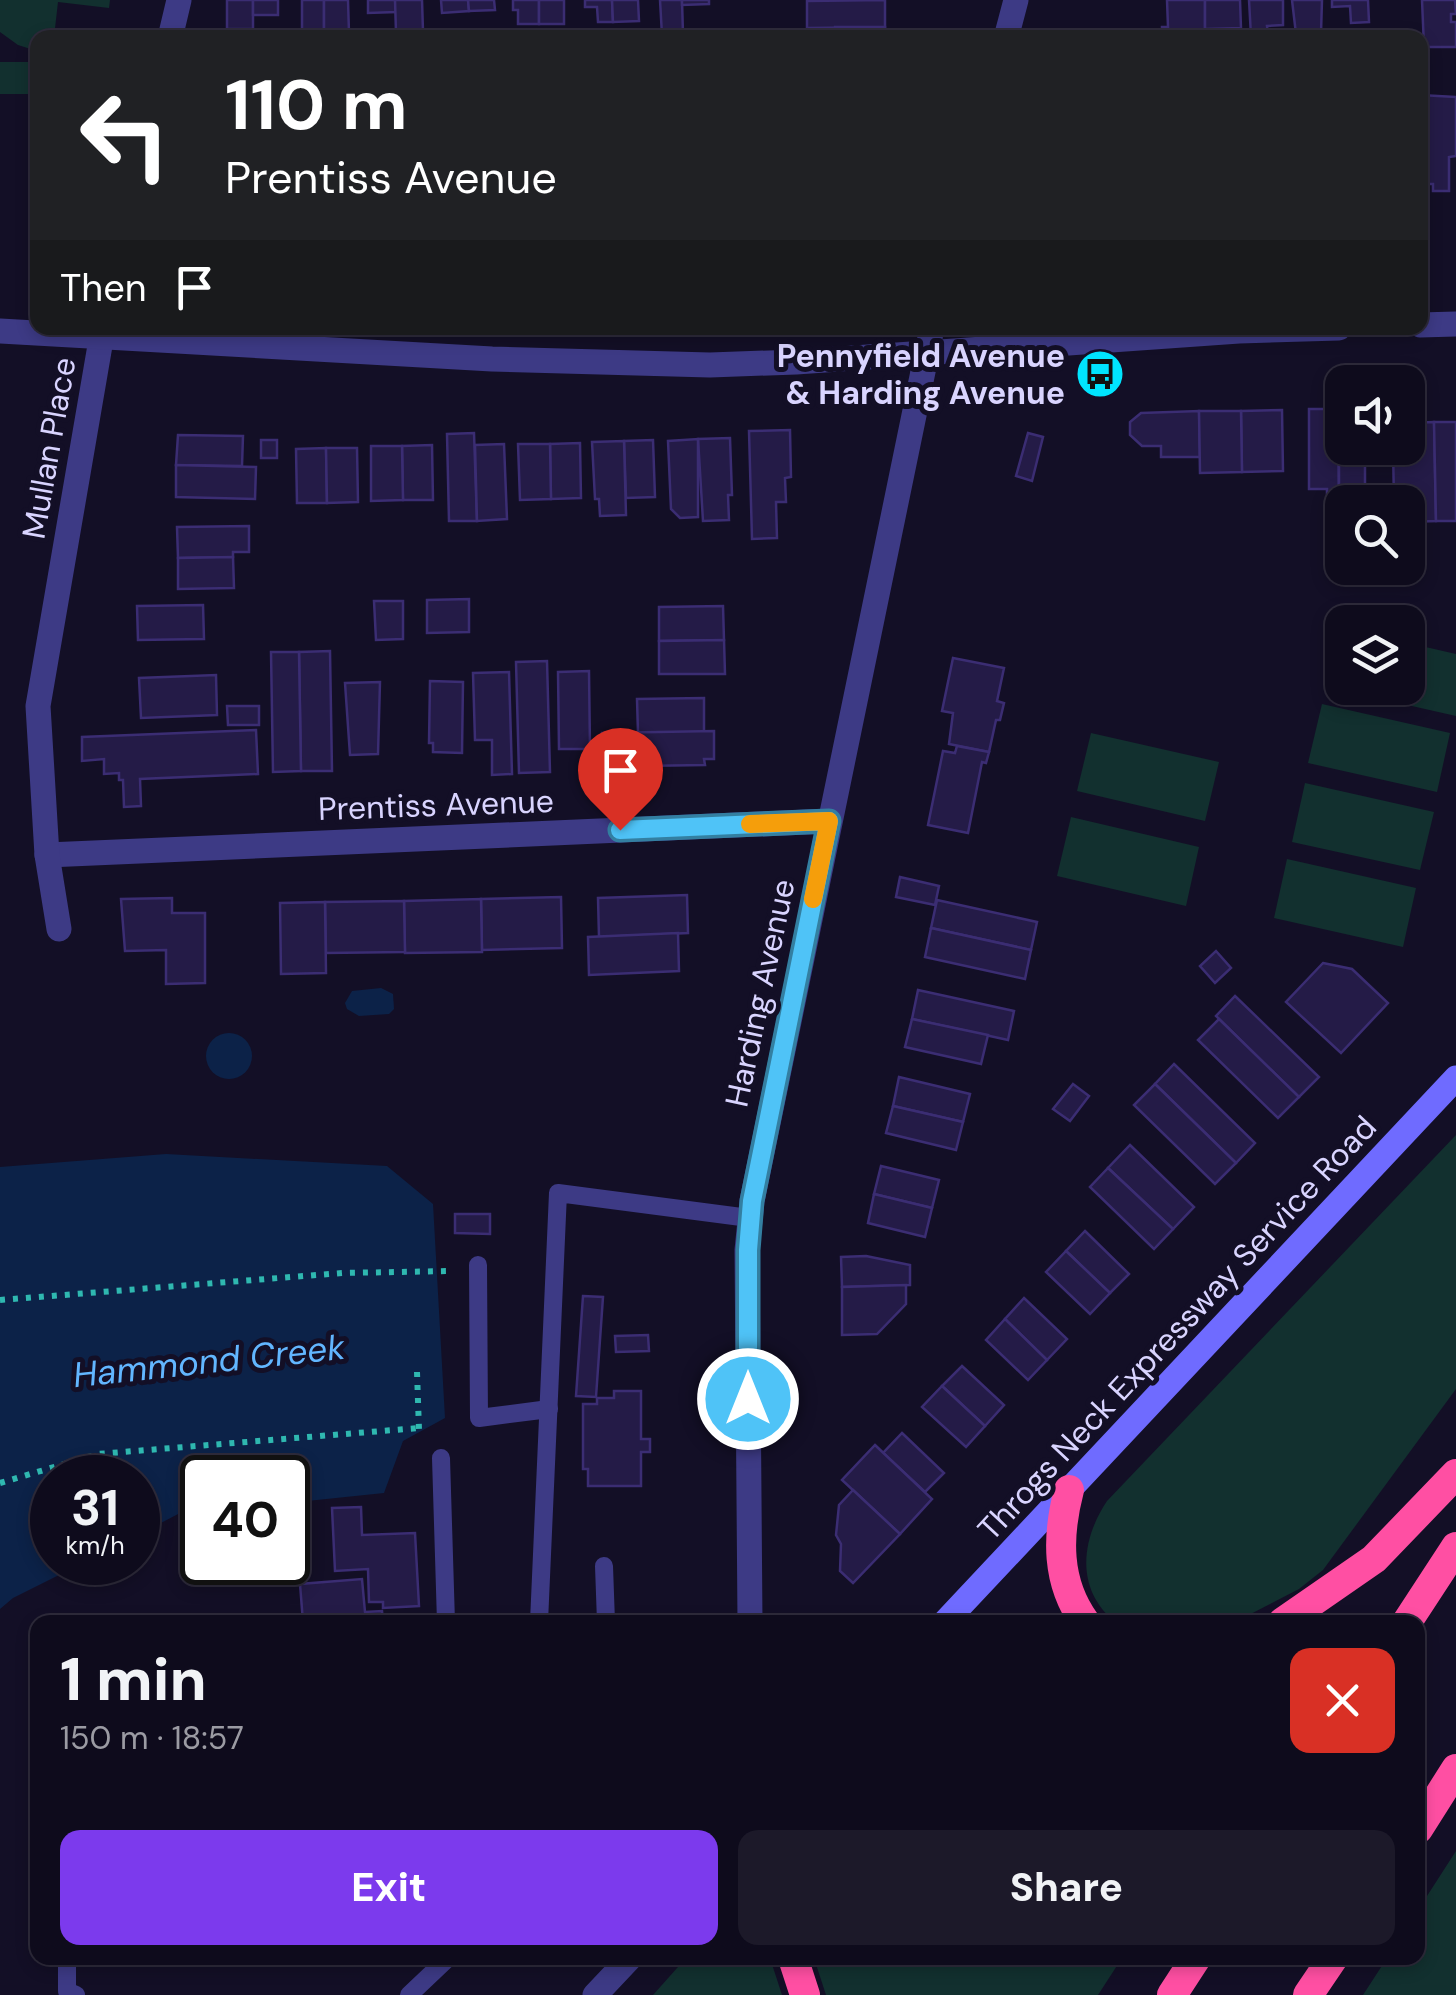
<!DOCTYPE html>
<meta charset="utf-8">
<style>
:root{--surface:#0e0b1c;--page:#1c1929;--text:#f1f3f6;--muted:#9b9ba3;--line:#2e2b3b;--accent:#7c3aed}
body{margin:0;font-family:"DM Sans",sans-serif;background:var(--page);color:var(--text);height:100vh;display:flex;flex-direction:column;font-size:38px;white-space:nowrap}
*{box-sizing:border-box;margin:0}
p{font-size:32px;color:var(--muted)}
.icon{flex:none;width:55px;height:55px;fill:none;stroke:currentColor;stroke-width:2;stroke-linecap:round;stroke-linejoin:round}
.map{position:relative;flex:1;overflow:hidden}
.drawer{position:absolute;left:30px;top:1615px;width:1395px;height:350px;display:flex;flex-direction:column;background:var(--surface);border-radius:20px;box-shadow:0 5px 15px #0003,0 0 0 2px var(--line)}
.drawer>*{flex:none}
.top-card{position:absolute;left:30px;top:30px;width:1398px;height:305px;border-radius:20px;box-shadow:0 5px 15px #0003,0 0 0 2px var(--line);background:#202124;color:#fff;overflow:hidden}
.fabs{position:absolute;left:1325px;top:365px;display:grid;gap:20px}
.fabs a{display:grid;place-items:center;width:100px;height:100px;border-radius:20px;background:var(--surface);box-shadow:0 5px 15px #0003,0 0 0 2px var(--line);font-size:50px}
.speed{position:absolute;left:30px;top:1455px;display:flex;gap:20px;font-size:50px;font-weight:700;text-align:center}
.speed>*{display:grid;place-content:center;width:130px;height:130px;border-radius:50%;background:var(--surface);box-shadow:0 5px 15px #0003,0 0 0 2px var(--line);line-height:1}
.speed small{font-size:25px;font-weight:400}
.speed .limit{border:5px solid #111;border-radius:15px;background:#fff;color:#111}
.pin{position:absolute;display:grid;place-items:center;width:85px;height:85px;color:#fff;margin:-102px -42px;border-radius:50% 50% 50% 0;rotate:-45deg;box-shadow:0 0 10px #0007}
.pin .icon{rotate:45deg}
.me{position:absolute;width:110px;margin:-55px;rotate:0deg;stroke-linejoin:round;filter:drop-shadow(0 0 8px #0008)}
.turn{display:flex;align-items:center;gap:35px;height:210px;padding:0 30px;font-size:45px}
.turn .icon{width:130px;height:130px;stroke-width:2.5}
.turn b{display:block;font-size:70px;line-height:85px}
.then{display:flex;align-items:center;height:95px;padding:0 30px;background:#0003;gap:20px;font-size:38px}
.round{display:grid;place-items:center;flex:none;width:105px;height:105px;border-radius:20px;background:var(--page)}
.summary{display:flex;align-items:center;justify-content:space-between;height:170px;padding:0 30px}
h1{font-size:60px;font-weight:800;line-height:75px}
.button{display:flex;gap:20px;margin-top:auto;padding:20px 30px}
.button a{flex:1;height:115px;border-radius:20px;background:var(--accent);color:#fff;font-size:40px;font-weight:800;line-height:115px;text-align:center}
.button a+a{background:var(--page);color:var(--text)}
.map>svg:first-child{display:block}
.green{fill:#12302f}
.water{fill:#0c2248}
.building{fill:#241b47;stroke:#3b2d73;stroke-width:2.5}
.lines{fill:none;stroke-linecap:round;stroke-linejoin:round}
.path{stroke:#2fb8b0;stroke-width:6;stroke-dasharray:5 8;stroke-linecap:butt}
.service{stroke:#3d3a85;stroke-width:18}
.minor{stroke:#3d3a85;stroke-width:25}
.tertiary{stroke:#3d3a85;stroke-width:25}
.secondary{stroke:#6f6bff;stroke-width:25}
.motorway{stroke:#ff4fa3;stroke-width:30}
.route-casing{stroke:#337fa1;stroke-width:25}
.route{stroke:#4fc3f7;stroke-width:18}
.slow{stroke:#f59e0b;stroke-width:18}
.labels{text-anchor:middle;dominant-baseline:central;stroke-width:10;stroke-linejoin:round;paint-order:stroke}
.poi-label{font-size:32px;font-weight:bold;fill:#d9d4ff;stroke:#130f26;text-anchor:end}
.street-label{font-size:32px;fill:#d9d4ff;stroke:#130f26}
.water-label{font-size:35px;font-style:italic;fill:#62b6ff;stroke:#130f26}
</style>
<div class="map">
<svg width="1456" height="1995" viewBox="0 0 1456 1995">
<rect width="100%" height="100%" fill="#130f26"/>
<g class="green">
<polygon points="0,0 110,0 109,8 58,2 54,37 38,38 37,51 18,45 0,32"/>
<rect x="0" y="62" width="37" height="32"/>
<polygon points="1341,627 1342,688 1408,688 1408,643 1456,654 1456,716 1328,687"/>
<polygon points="1322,704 1450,733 1437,792 1308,763"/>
<polygon points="1091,733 1219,762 1205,821 1077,791"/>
<polygon points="1305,783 1434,812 1420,870 1292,842"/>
<polygon points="1071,817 1199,847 1186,906 1057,876"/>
<polygon points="1287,859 1416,888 1403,947 1274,918"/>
<path d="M1456 1135V1389L1323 1570 1299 1589 1235 1622H1115C1075 1589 1081 1540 1107 1501Z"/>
<polygon points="1456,1851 1456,1995 1363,1995 1387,1958 1418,1958 1418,1910"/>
<polygon points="686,1958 770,1958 782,1995 653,1995"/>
<polygon points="814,1958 1122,1958 1098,1995 826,1995"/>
</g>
<g class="water">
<polygon points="381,988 393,994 394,1009 389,1014 359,1016 347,1009 345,1003 352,991"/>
<circle cx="229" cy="1056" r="23"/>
<polygon points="166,1154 387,1166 433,1204 445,1418 403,1441 384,1493 288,1503 288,1478 202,1478 202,1511 180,1513 138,1535 138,1478 52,1478 52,1562 83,1563 13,1598 0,1609 0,1167"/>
</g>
<g class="building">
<rect x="227" y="0" width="26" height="29"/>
<rect x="253" y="0" width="25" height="15"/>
<polygon points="302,0 324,0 324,36 302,37"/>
<polygon points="324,0 348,0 349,33 324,34"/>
<polygon points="368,0 395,0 396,12 368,13"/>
<polygon points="395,0 422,0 423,31 396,32"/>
<polygon points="441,0 468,0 469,11 442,13"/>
<polygon points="468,0 494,0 495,10 469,11"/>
<polygon points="513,0 539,0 539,24 518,24 518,10 513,10"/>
<rect x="539" y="0" width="25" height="24"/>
<polygon points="585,0 612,0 613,22 598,22 597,7 585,7"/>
<polygon points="612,0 638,0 639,21 613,22"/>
<polygon points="660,0 682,0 683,34 662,35"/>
<polygon points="682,0 709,0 709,4 682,5"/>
<polygon points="885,0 885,27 807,28 807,1"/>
<polygon points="1167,0 1205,0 1205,38 1162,38 1162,27 1168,27"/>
<polygon points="1205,0 1240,0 1241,28 1205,29"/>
<polygon points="1249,0 1283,0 1283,25 1267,26 1268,35 1251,36"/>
<polygon points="1292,0 1322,0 1321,33 1296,34"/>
<polygon points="1332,0 1368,0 1369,22 1351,23 1350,6 1332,7"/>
<polygon points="1422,0 1455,0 1456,14 1451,14 1451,22 1456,22 1456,47 1424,47"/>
<rect x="835" y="27" width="50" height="11"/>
<polygon points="1420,95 1456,97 1456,156 1449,157 1449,191 1433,191 1433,184 1420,184 1420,155 1426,155 1425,109 1420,109"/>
<polygon points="1309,409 1338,409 1339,503 1327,503 1327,489 1309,489"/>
<polygon points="1282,410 1283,471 1242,472 1241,411"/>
<polygon points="1199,411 1200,457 1161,457 1161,446 1142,446 1130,435 1130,422 1141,413"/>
<polygon points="1199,411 1241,411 1242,472 1200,473"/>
<polygon points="1434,422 1436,521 1408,522 1408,502 1394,502 1393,448 1408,448 1408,423"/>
<polygon points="1434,422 1456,422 1456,521 1436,521"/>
<polygon points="1339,424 1342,424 1342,448 1365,448 1365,502 1339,503"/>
<polygon points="790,430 791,477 785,478 786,502 776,502 777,538 752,539 749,431"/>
<polygon points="474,433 477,521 449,521 447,434"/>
<polygon points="1028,433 1043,437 1032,481 1016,476"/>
<polygon points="178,435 243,436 242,466 176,465"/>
<polygon points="730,438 732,495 728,495 729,520 703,521 698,439"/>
<polygon points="698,439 698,517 680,518 671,509 668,441"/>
<rect x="261" y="440" width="16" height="18"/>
<polygon points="653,440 655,497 626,498 624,441"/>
<polygon points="624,441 626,515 600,516 599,499 595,499 592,442"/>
<polygon points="580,443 581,498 551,499 550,444"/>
<polygon points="504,444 507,519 477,521 475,445"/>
<polygon points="518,444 550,444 551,499 520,500"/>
<polygon points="432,445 433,500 403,500 402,446"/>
<polygon points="371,446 402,446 403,500 371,501"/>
<polygon points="326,448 327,503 297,503 296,449"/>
<polygon points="326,448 357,448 358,502 327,503"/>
<polygon points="176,465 256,467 255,499 176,497"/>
<polygon points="249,526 249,552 233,552 233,557 178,558 177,527"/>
<polygon points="233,557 234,588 178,589 178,558"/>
<polygon points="469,599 469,632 427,633 427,600"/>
<polygon points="374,601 403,601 403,639 376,640"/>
<polygon points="203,605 204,639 138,640 137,606"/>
<polygon points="723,606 724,640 659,641 659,607"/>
<polygon points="724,640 725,674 659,674 659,641"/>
<polygon points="330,651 332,771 301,771 299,652"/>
<polygon points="271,652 299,652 301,771 273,772"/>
<polygon points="953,658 1004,668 997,701 1004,703 1000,720 996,720 989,752 949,744 953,713 942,711"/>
<polygon points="547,661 550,772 519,773 516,662"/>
<polygon points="589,671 590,749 559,749 558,672"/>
<polygon points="509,672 512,774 492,775 492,740 475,740 473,673"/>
<polygon points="216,675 217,715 141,718 139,678"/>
<polygon points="430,681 463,682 462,753 433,752 433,743 429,743"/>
<polygon points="380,682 378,754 350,755 345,683"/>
<polygon points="704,698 704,732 638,733 637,699"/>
<polygon points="227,706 259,706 259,725 228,725"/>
<polygon points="256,730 258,774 140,779 141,806 124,807 123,780 119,780 119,773 104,774 104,759 82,761 82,737"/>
<polygon points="714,731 714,759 704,759 705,765 640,766 640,751 602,752 602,733"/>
<polygon points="957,746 989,752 986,763 982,762 968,833 928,825 943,751 955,753"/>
<polygon points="900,877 939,886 935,905 896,897"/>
<polygon points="687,895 688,933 599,937 598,898"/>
<polygon points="561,897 562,948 482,950 481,899"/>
<polygon points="172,898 172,913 205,913 205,983 166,984 166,950 125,951 121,899"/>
<polygon points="481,899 482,952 405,953 404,901"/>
<polygon points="937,900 1037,922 1031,950 931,928"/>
<polygon points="404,901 405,952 326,953 325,902"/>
<polygon points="325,902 326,973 281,974 280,903"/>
<polygon points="931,928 1031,950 1025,979 925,957"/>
<polygon points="678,933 679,971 589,975 588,937"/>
<polygon points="1216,951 1231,968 1215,983 1200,966"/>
<polygon points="1323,963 1352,969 1388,1003 1341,1053 1286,1002"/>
<polygon points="918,990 1014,1011 1008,1040 912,1019"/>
<polygon points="1235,996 1319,1077 1299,1097 1216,1016"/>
<polygon points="912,1019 988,1035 981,1064 905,1047"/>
<polygon points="1219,1019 1299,1097 1278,1118 1198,1040"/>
<polygon points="1174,1064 1255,1143 1236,1163 1155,1084"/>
<polygon points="899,1077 970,1094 963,1122 893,1106"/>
<polygon points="1073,1084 1089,1096 1070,1121 1053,1109"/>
<polygon points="1155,1084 1236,1163 1215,1184 1134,1105"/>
<polygon points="893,1106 963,1122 956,1150 886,1133"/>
<polygon points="1130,1145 1194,1207 1173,1229 1108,1168"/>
<polygon points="881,1166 939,1180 932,1208 874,1194"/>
<polygon points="1108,1168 1173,1229 1154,1249 1090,1187"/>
<polygon points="874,1194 932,1208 925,1237 868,1223"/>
<polygon points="455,1214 490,1214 490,1234 455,1233"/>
<polygon points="1085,1231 1129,1274 1110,1293 1066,1251"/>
<polygon points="1066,1251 1110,1293 1090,1314 1046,1272"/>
<polygon points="866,1256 910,1265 910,1285 842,1287 841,1257"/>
<polygon points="906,1285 906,1304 877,1334 842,1335 842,1287"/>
<polygon points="583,1296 603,1297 596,1397 576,1396"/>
<polygon points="1024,1298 1067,1339 1047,1360 1005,1319"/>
<polygon points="1005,1319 1047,1360 1028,1380 986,1340"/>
<polygon points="648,1335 649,1351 616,1352 615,1336"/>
<polygon points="962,1366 1004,1405 985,1426 942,1386"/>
<polygon points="942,1386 985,1426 966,1447 922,1407"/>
<polygon points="614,1391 641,1391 641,1439 650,1439 650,1452 641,1452 641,1486 588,1486 588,1469 583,1469 583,1404 597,1404 597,1398 614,1398"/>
<polygon points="902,1433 944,1473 925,1492 883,1453"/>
<polygon points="875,1445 932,1499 900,1534 842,1480"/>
<polygon points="853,1490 900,1534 853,1583 840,1571 841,1544 836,1535 839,1505"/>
<polygon points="361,1507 362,1535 415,1533 419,1606 383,1608 383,1602 369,1602 368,1569 335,1571 332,1508"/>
<polygon points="362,1579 365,1612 382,1611 383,1622 303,1622 300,1584"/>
</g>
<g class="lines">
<g class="path">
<polyline points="0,1300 342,1273 452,1271"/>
<polyline points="417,1372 419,1430"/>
<polyline points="0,1483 98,1454 419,1428"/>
</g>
<g class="service">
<polyline points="478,1265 479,1418 549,1409"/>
<polyline points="441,1458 446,1622"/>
<polyline points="604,1566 606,1622"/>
<polyline points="539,1622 558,1193 749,1218"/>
<polyline points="67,1958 67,1991 76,1995"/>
<polyline points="409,1995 448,1958"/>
</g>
<g class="minor">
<polyline points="170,38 179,0"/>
<polyline points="47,855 829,821"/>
<polyline points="59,929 47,855 38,706 103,328"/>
<polyline points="595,1995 630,1958"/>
</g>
<g class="tertiary">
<polyline points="1006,38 1016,0"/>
<polyline points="1420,325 1456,324"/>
<polyline points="0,331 492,359 710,365 796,362 1239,331 1339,328"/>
<polyline points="750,1622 747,1250 752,1201 932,328"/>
</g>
<polyline class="secondary" points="945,1622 1456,1078"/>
<g class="motorway">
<path d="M1069 1490C1057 1536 1056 1582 1085 1622"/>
<polyline points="1283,1622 1374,1559 1456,1474"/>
<polyline points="1407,1622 1456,1547"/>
<polyline points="1418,1829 1456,1769"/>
<polyline points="793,1958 805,1995"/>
<polyline points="1172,1995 1196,1958"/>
<polyline points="1308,1995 1333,1958"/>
</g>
</g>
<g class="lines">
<g class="route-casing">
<polyline id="route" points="620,830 829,821 752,1201 748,1250 748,1399"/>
</g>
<use href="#route" class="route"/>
<polyline class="slow" points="750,824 829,821 813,899"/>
</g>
<defs>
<g id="bus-disc" transform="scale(2.5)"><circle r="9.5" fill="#00e5ff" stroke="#130f26"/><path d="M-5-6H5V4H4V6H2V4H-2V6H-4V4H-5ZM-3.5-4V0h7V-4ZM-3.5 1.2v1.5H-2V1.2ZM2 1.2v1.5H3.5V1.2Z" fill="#111"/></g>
</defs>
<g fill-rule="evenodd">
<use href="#bus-disc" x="1100" y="374"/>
</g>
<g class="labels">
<g class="poi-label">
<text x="1065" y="356">Pennyfield Avenue<tspan x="1065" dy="37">&amp; Harding Avenue</tspan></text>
</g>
<g class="street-label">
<text transform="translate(49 448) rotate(-80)">Mullan Place</text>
<text transform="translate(436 805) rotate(-2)">Prentiss Avenue</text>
<text transform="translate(760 993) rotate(-78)">Harding Avenue</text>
<text transform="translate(1177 1328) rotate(-47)">Throgs Neck Expressway Service Road</text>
</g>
<g class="water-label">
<text transform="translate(209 1361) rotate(-6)">Hammond Creek</text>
</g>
</g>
</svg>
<div class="fabs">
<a><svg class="icon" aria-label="sound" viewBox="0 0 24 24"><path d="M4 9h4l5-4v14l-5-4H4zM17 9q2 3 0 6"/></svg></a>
<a><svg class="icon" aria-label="search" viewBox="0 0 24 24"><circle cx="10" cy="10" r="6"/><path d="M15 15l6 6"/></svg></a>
<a><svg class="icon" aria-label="layers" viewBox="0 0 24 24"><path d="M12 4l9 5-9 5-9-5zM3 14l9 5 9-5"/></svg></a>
</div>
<div class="speed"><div>31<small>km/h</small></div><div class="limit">40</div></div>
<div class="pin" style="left:620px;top:830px;background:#d93025"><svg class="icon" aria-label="arrive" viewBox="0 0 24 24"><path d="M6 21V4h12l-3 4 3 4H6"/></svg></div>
<svg class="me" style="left:748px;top:1399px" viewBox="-20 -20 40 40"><circle r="17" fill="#4fc3f7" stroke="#fff" stroke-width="3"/><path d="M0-11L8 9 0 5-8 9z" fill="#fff"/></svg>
<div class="top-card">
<div class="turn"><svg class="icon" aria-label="left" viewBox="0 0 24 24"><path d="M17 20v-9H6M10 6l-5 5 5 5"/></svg><div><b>110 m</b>Prentiss Avenue</div></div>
<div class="then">Then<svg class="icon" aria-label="arrive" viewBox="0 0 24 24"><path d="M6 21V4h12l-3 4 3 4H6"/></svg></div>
</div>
<section class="drawer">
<div class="summary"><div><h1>1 min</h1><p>150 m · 18:57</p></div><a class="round" style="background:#d93025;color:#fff"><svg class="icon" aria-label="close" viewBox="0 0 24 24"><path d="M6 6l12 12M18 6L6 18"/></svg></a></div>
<div class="button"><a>Exit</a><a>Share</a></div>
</section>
</div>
